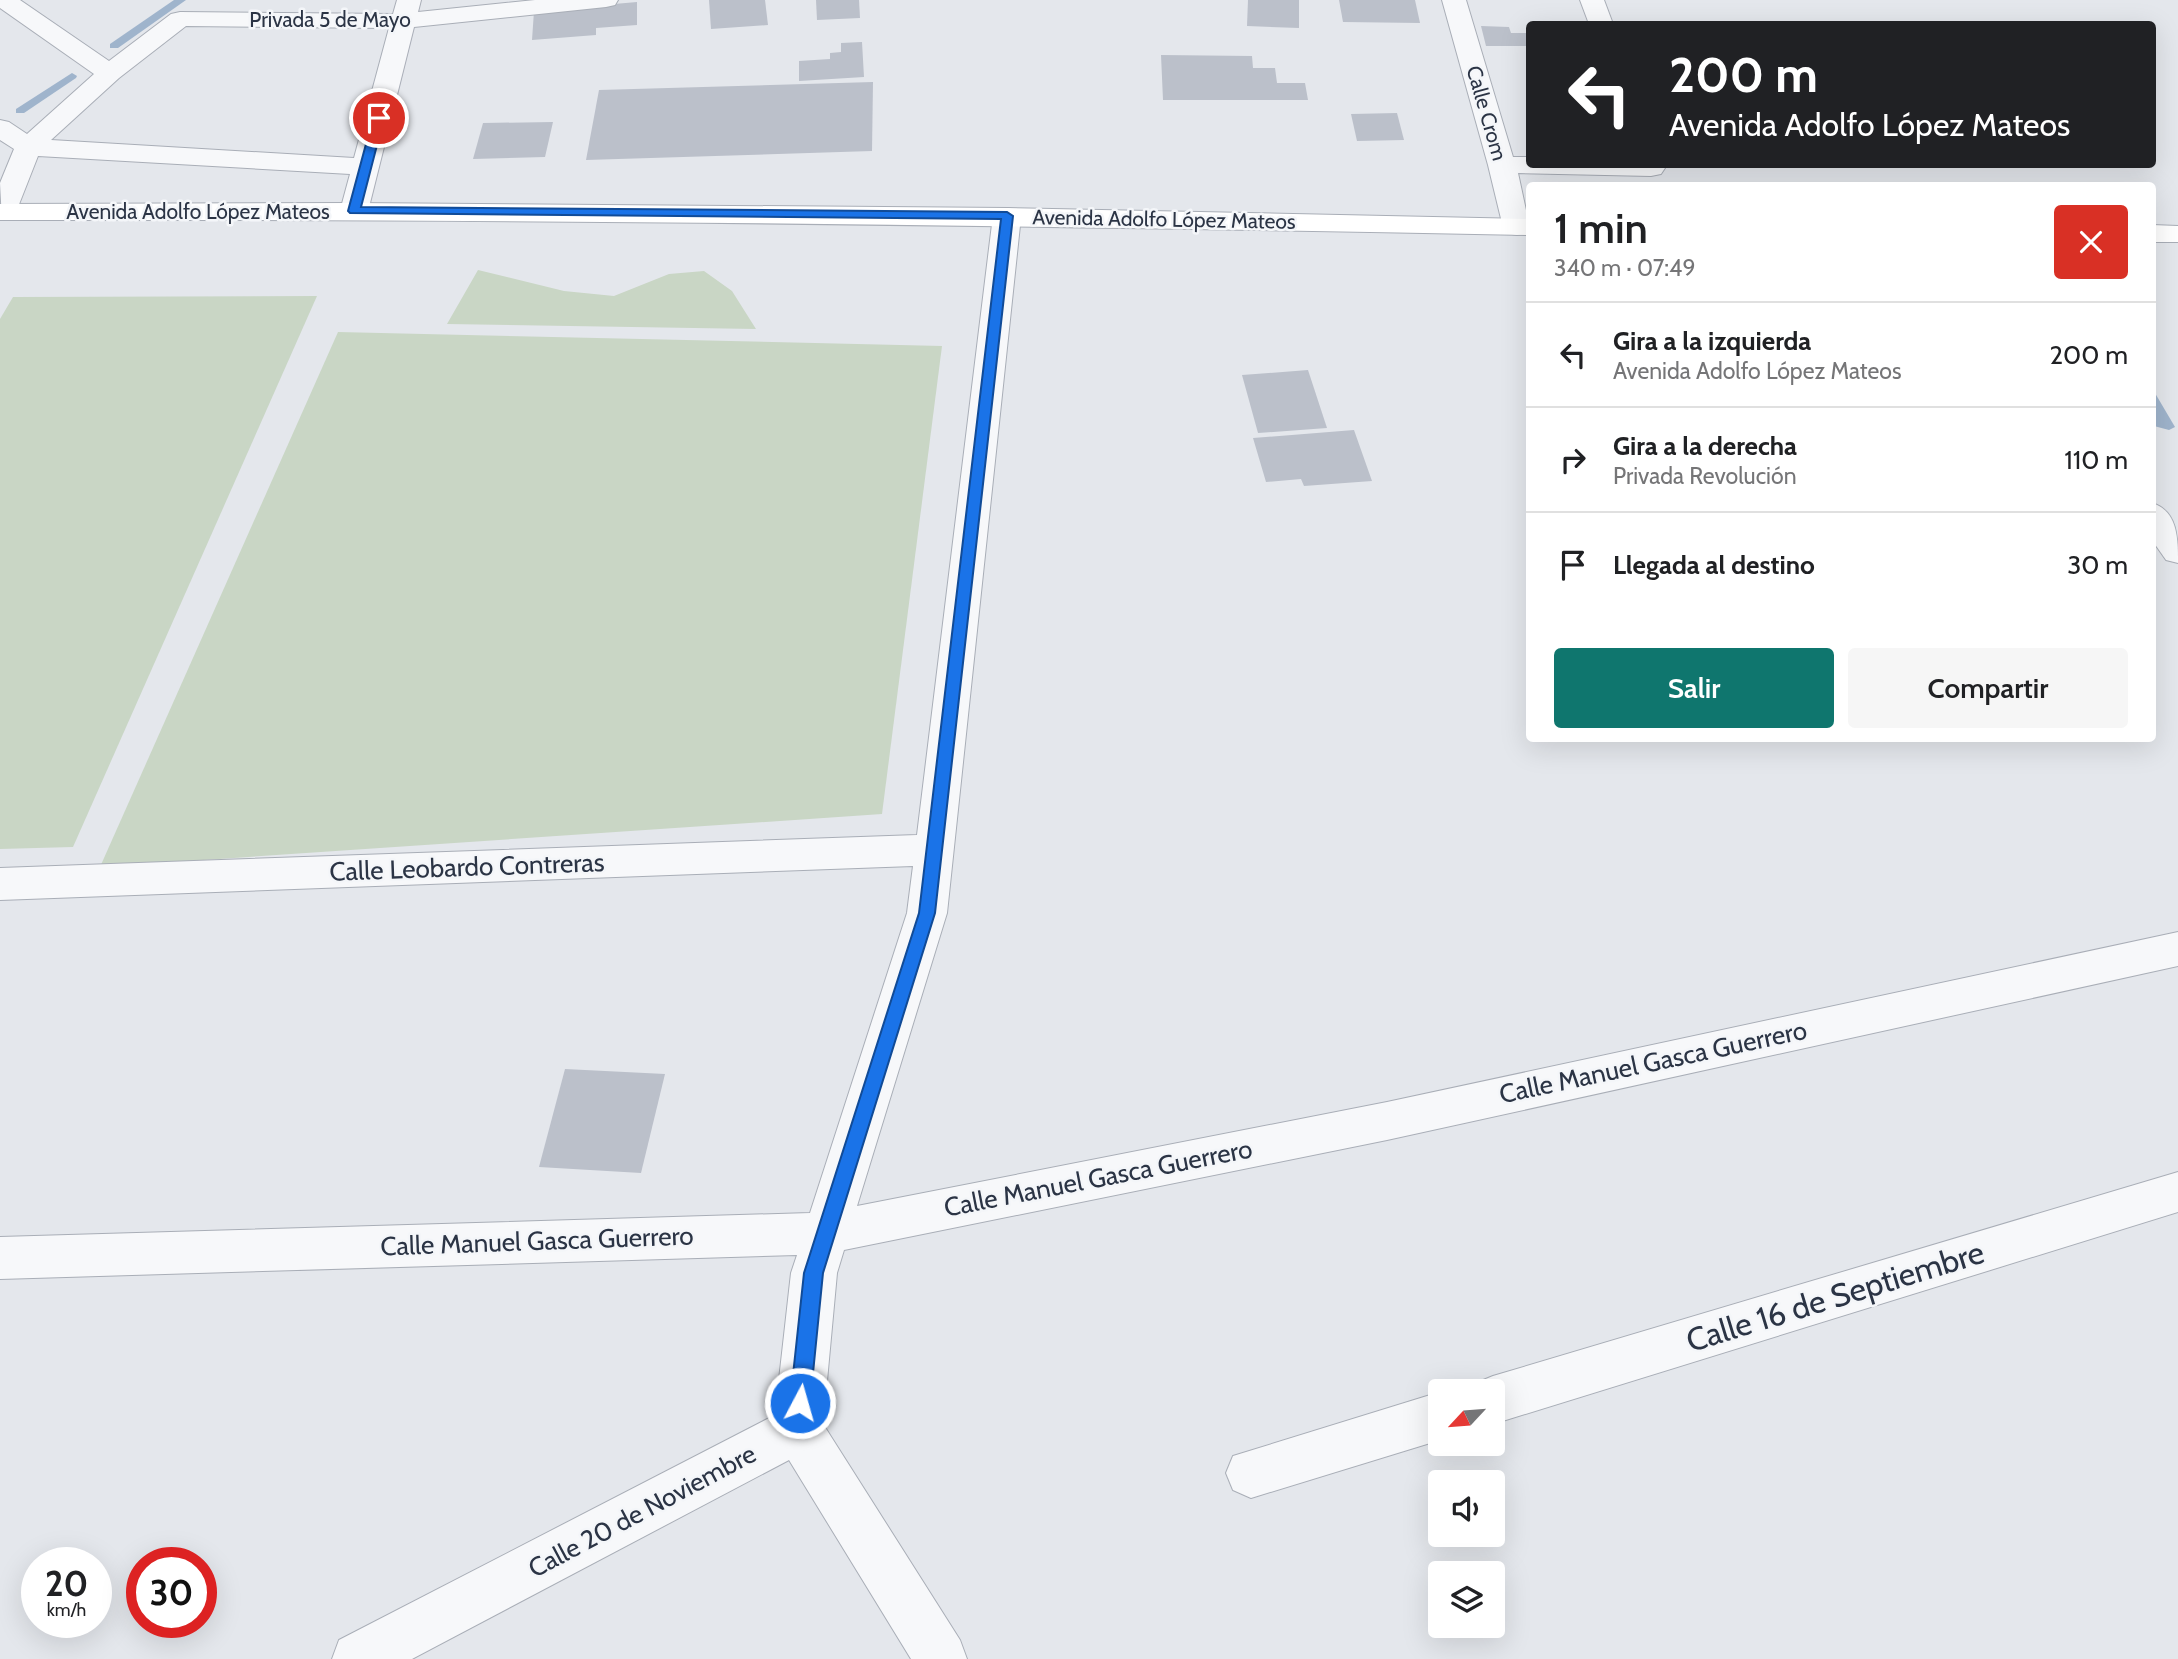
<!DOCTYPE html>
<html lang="es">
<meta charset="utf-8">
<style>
:root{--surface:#fff;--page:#f6f6f6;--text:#202124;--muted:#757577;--line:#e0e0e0;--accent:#0f766e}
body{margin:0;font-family:Cabin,sans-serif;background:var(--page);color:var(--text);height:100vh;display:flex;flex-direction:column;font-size:26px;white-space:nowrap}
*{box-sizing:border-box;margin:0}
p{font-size:23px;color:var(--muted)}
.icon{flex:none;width:38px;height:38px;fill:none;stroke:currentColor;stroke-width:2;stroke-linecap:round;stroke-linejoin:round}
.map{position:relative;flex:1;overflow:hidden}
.details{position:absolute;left:1526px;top:182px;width:630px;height:560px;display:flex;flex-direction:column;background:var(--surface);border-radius:7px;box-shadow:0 7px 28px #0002}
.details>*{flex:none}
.top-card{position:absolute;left:1526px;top:21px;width:630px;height:147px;border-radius:7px;box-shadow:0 7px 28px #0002;background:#202124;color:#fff;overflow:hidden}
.needle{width:46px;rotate:244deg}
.buttons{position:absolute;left:1428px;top:1379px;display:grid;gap:14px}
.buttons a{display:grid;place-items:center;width:77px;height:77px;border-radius:7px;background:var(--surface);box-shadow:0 7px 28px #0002;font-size:35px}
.speed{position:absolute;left:21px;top:1547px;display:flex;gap:14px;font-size:35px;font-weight:700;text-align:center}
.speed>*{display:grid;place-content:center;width:91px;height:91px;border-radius:50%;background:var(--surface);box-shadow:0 7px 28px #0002;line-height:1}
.speed small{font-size:18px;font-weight:400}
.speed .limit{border:10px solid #d22;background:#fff;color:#111}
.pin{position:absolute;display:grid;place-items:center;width:60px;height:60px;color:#fff;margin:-30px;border:4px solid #fff;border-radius:50%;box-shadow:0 2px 7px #0007}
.me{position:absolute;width:77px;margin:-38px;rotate:6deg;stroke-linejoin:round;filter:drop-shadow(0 0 5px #0008)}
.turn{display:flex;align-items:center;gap:24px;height:147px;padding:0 28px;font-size:32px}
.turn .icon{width:91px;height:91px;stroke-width:2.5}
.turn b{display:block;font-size:49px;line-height:60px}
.round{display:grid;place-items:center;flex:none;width:74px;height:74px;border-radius:7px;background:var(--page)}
.head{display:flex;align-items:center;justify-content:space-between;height:119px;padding:0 28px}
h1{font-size:42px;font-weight:600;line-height:52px}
.cta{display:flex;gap:14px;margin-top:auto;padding:14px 28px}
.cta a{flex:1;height:80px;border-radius:7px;background:var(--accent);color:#fff;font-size:28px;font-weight:600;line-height:80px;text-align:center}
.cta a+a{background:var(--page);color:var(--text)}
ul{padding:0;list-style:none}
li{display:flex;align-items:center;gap:21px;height:105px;padding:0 28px;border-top:2px solid var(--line)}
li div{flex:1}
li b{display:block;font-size:26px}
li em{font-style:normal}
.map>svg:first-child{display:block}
.green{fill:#c9d6c5}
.water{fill:#9fb4cc}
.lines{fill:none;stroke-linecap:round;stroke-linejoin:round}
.stream{fill:#9fb4cc;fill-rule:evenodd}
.building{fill:#bbc0ca}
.minor-casing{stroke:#a9aeb7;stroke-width:2}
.secondary-casing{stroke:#a9aeb7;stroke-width:2}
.minor{fill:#f7f8fa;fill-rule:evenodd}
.secondary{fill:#fff;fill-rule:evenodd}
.route{fill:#1a73e8;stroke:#114b97;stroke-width:2}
.labels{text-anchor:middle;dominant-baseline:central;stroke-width:5;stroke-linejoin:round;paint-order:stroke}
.far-street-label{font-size:21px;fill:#2b3445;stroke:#f4f6f9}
.street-label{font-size:26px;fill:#2b3445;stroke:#f4f6f9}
.near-street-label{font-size:32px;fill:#2b3445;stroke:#f4f6f9}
</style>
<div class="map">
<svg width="2178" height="1659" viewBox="0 0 2178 1659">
<rect width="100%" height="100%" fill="#e4e7ec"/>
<g class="green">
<polygon points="478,270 564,291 614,296 669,274 704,271 732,291 756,329 447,324"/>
<polygon points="317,296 73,847 0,849 0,319 13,297"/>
<polygon points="338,332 942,346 882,814 100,867"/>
</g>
<polygon class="water" points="2152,388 2175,427 2169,430 2154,426"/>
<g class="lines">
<g class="stream">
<polygon points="174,0 186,0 118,48 110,48 110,44"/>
<polygon points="72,73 77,76 76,78 24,113 16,113 16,109"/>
</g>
</g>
<g class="building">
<polygon points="709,0 765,0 768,25 711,29"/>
<polygon points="816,0 859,0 860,18 817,20"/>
<polygon points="1248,0 1299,0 1299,28 1247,26"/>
<polygon points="1339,0 1415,0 1420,23 1343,22"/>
<polygon points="637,2 637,25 596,28 596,35 532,40 534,11"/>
<polygon points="1481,26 1509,27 1511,33 1530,33 1530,46 1486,46"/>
<polygon points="862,42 864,77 799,81 799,61 830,59 830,53 841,52 841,43"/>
<polygon points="1161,55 1252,56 1253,68 1275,68 1277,83 1305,83 1308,100 1163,100"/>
<polygon points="873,82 872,151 586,160 599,90"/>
<polygon points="1397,113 1404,140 1357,141 1351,114"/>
<polygon points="553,122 545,157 473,159 483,123"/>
<polygon points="1308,370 1327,428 1258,433 1242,375"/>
<polygon points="1354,430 1372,481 1304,486 1301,479 1266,482 1253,438"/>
<polygon points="565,1069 665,1074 641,1173 539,1167"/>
</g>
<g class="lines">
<g class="minor-casing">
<g id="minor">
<path d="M0 0H20L109 61 171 14 180 12 393 14 397 0H421L418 12 535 0H618L615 5 606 7 414 27 368 211 364 217 354 219 344 217 340 211 350 174 38 156 16 212 12 218 2 220 0 183 14 149 0 140V120L9 122 27 134 94 74 0 8ZM186 26 389 28 354 158 51 140 119 78Z"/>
<polygon points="1442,0 1466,0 1513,157 1530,157 1530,164 1662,164 1665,168 1661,174 1651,176 1518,173 1530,229 1527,233 1517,235 1507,233 1503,227 1488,165"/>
<polygon points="1580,0 1604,0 1613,24 1589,24"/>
<polygon points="1007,208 1017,210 1021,216 947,913 857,1206 1387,1102 2178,932 2178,966 1387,1140 844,1250 837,1273 823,1424 960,1640 967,1659 911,1659 789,1460 412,1659 332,1659 339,1640 775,1415 791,1273 797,1255 0,1279 0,1237 810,1213 907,913 913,866 0,900 0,868 917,835 993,216 997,210"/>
<path d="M2152 503C2178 511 2178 539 2178 563L2166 560 2152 540Z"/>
<polygon points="2178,1172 2178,1212 1493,1424 1493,1391 1473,1391 1476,1383 1493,1376"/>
<polygon points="1440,1392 1440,1440 1251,1498 1233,1490 1226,1473 1233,1456"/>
</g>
</g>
<g class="secondary-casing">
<g id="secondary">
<path d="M354 203 1007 208 1530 219V235C1020 225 510 219 0 220V204Z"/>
<polygon points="2152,225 2178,226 2178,242 2152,242"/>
</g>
</g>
<use href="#minor" class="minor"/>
<use href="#secondary" class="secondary"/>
</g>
<polygon class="route" points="379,115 384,118 361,207 1007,212 1013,216 935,913 823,1273 810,1403 807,1410 800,1413 793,1410 790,1403 804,1273 919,913 1001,219 350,213 348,211 373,118"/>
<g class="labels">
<g class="far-street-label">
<text x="330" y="19">Privada 5 de Mayo</text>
<text transform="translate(1487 113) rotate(74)">Calle Crom</text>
<text x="198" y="211">Avenida Adolfo López Mateos</text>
<text transform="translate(1164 219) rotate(1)">Avenida Adolfo López Mateos</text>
</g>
<g class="street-label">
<text transform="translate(467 867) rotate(-2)">Calle Leobardo Contreras</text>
<text transform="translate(1653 1062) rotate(-12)">Calle Manuel Gasca Guerrero</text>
<text transform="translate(1098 1178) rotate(-11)">Calle Manuel Gasca Guerrero</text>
<text transform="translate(537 1241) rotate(-2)">Calle Manuel Gasca Guerrero</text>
<text transform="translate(642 1511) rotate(-28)">Calle 20 de Noviembre</text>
</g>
<g class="near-street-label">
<text transform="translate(1835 1296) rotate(-17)">Calle 16 de Septiembre</text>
</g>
</g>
</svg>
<div class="buttons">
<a><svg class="needle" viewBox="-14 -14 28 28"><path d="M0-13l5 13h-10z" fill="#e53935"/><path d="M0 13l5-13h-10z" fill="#757577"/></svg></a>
<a><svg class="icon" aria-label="sound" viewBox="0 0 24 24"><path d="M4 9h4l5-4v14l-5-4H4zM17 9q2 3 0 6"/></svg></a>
<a><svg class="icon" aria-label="layers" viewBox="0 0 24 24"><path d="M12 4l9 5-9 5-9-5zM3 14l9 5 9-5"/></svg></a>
</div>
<div class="speed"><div>20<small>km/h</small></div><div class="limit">30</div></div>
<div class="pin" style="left:379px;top:118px;background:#d93025"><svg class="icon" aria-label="arrive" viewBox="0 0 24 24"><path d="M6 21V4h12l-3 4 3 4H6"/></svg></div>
<svg class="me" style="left:800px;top:1403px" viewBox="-20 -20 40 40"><circle r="17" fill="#1a73e8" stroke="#fff" stroke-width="3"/><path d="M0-11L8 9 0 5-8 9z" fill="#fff"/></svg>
<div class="top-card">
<div class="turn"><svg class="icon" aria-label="left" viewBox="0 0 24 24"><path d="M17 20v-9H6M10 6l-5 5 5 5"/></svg><div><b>200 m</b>Avenida Adolfo López Mateos</div></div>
</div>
<section class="details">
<div class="head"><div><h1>1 min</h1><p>340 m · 07:49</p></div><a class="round" style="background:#d93025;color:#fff"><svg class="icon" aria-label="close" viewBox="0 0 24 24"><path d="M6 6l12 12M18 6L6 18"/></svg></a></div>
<ul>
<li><svg class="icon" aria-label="left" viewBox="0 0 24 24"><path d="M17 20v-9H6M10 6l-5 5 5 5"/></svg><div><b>Gira a la izquierda</b><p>Avenida Adolfo López Mateos</p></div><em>200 m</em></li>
<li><svg class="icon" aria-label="right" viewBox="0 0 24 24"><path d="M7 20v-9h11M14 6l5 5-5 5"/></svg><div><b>Gira a la derecha</b><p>Privada Revolución</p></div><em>110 m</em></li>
<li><svg class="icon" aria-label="arrive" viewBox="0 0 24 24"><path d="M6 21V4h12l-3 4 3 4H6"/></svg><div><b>Llegada al destino</b></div><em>30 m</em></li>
</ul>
<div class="cta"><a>Salir</a><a>Compartir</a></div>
</section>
</div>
